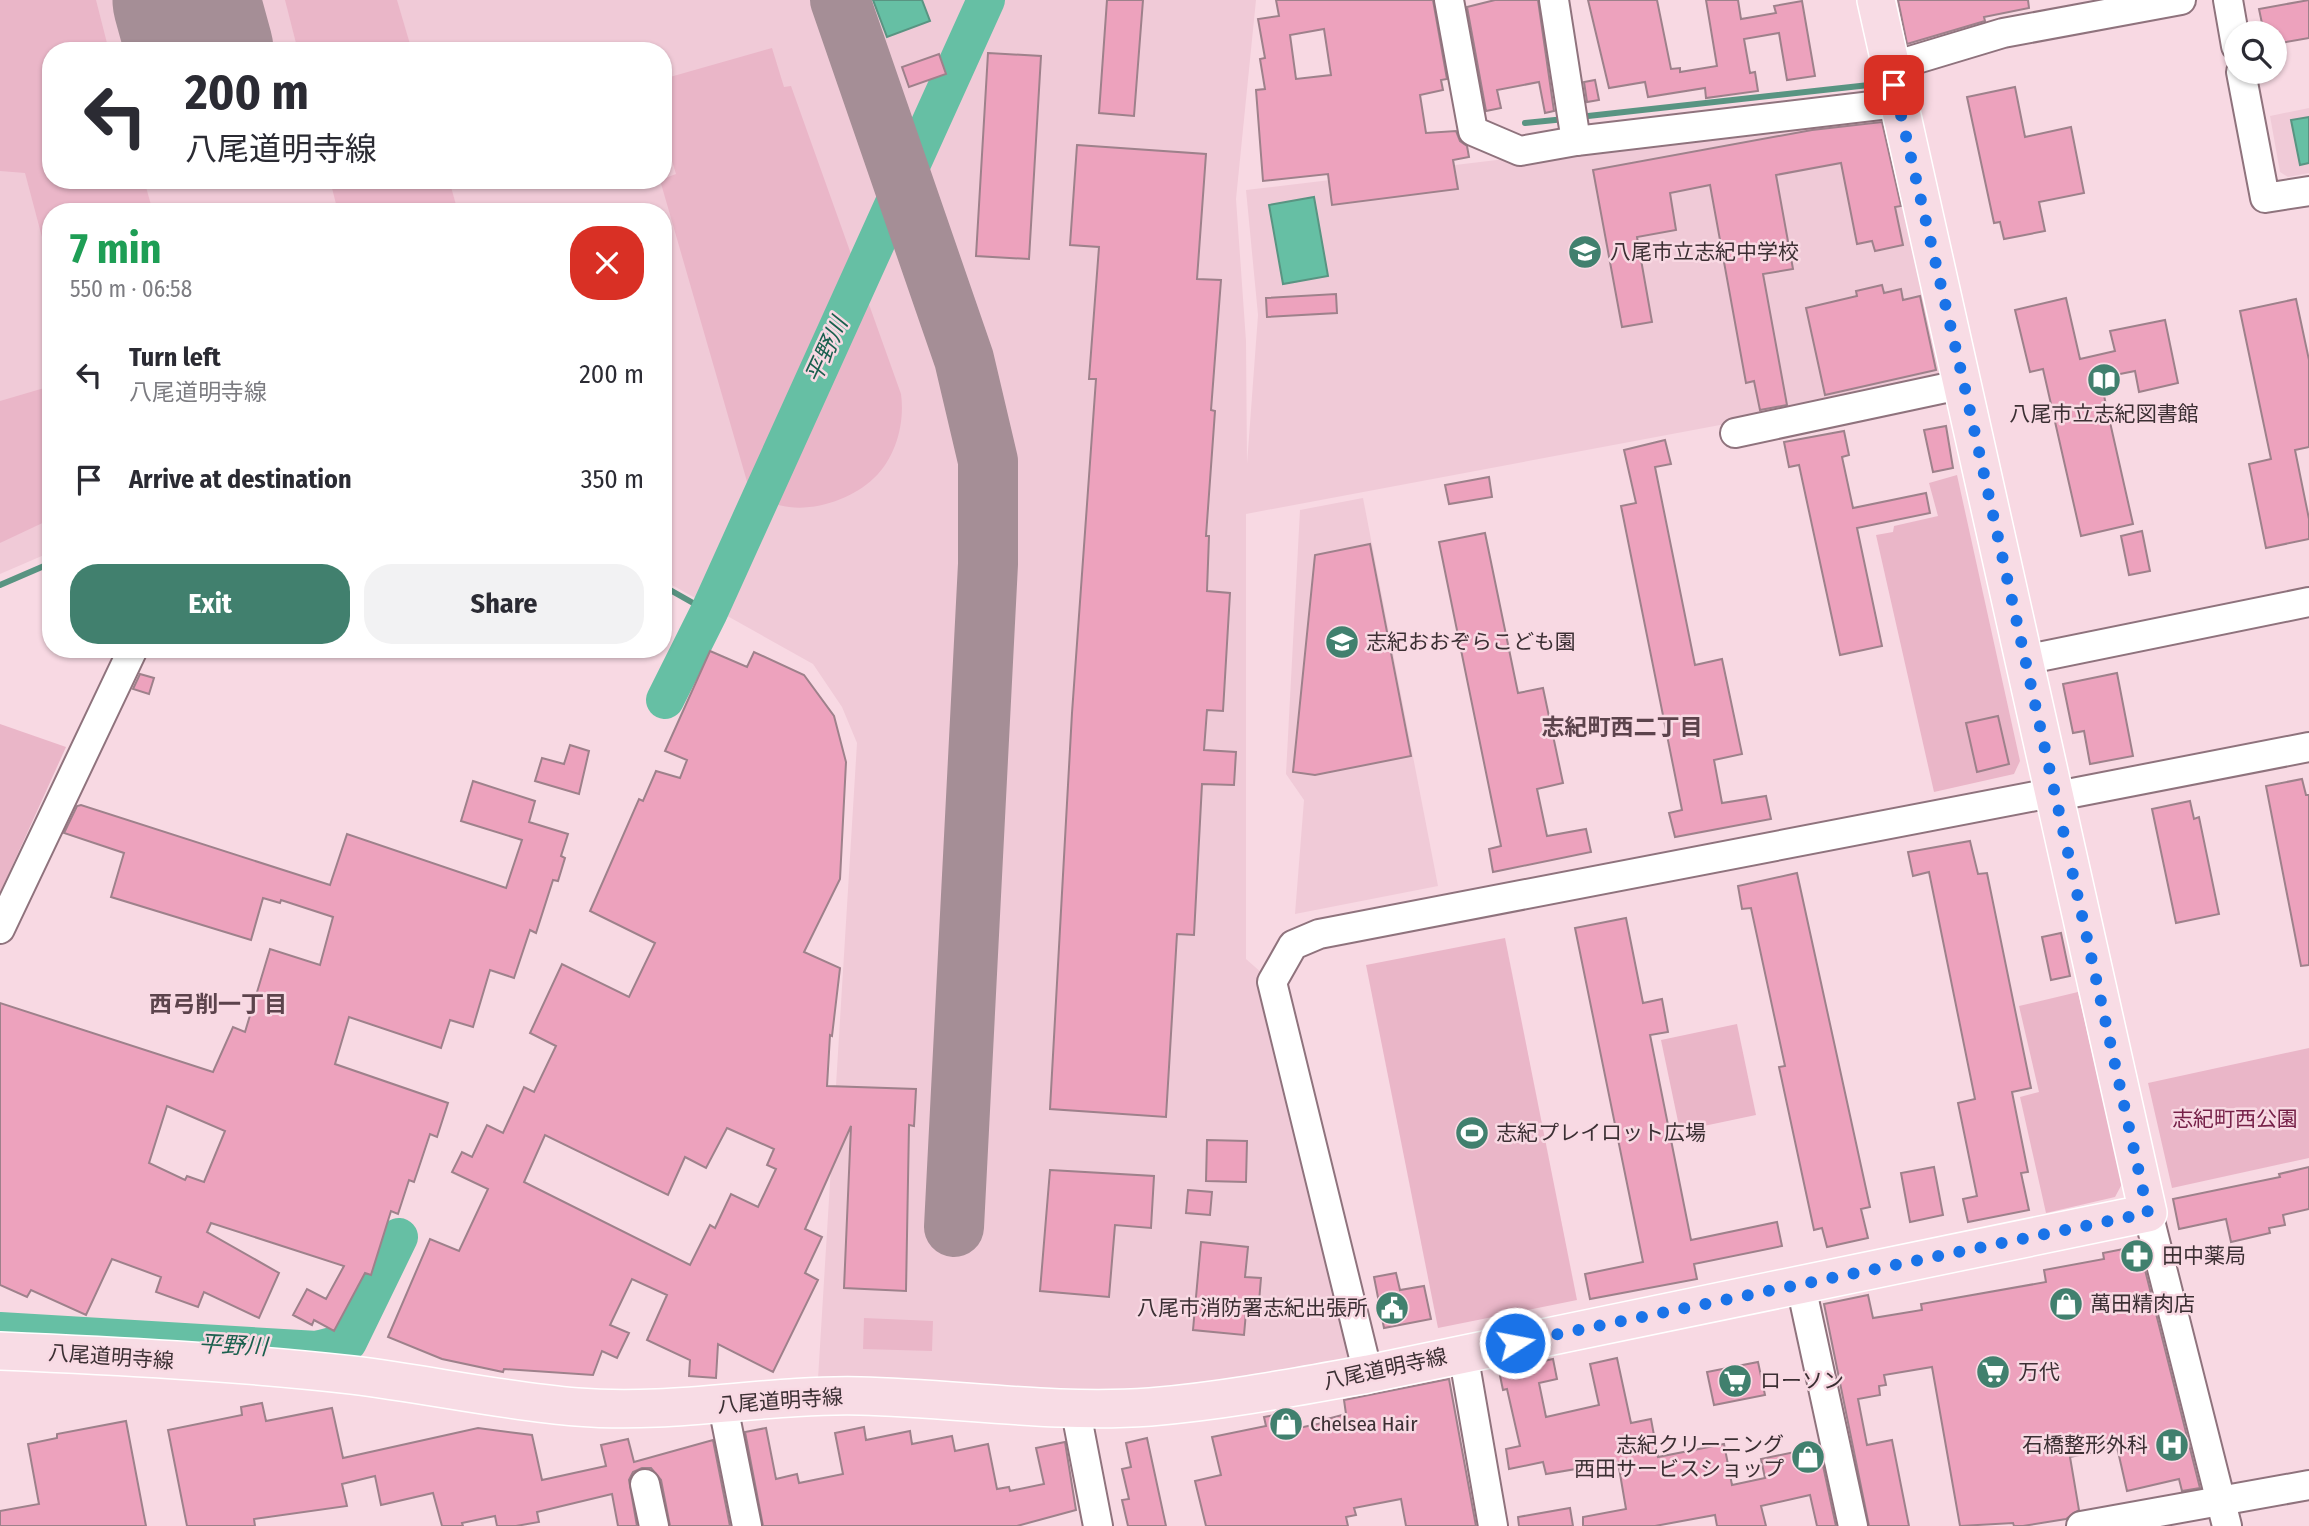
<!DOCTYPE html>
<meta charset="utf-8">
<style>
:root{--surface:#fff;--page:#f2f2f3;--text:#2b2b33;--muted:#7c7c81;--accent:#41806e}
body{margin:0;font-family:"Fira Sans Condensed","Noto Sans JP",sans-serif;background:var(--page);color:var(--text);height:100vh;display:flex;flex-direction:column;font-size:26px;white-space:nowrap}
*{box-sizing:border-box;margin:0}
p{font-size:23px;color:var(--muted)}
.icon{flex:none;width:38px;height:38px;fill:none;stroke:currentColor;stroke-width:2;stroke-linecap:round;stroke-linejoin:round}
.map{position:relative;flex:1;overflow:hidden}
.panel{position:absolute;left:42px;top:203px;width:630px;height:455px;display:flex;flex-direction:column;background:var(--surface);border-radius:28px;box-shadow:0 2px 5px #0004}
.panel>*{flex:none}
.guide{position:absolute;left:42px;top:42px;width:630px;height:147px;border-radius:28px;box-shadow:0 2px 5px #0004;background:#fff;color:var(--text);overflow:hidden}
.tools{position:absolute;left:2224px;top:21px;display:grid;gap:14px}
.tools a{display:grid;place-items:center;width:63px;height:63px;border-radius:50%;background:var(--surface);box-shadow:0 2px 5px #0004;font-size:35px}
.pin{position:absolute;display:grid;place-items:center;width:60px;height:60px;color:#fff;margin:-30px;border-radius:14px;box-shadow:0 4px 10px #0006}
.me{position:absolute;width:77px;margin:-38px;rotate:79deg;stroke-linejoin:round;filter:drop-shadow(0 0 5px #0008)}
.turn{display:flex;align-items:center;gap:24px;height:147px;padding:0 28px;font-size:32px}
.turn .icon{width:91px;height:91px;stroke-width:2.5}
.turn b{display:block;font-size:49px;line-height:60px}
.round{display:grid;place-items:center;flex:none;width:74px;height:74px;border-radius:28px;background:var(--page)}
.overview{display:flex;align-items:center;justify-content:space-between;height:119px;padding:0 28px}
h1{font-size:42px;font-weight:700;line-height:52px;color:#1e9e55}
.primary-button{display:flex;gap:14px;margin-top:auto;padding:14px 28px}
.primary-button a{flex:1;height:80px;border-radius:28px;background:var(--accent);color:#fff;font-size:28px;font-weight:700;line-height:80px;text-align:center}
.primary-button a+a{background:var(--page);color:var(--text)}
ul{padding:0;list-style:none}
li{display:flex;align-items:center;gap:21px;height:105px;padding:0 28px}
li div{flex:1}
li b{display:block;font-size:26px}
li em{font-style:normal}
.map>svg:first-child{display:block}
.built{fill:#f0cad7;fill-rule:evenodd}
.green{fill:#eab6c8}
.water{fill:#66bfa4;stroke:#599482;stroke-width:2}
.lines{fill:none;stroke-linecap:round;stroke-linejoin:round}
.stream{stroke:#599482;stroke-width:6}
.river{stroke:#66bfa4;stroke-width:38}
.taxiway{stroke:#a58e96;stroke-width:60}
.runway{stroke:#a58e96;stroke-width:147}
.building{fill:#eda2bd;stroke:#9e818b;stroke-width:2;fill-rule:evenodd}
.minor-casing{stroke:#8f737d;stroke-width:32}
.major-casing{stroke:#fff;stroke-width:40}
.minor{stroke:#fff;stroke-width:28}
.major{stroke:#f8dce5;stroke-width:37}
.route{stroke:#1a73e8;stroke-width:12;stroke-dasharray:0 21.6}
.labels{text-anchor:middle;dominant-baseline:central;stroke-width:5;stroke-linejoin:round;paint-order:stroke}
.poi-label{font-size:21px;fill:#3b2f33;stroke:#f8d9e3;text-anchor:start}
.park-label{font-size:21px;fill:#762048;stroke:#f8d9e3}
.street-label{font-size:21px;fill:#3b2f33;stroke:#f8d9e3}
.water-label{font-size:23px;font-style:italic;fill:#1a604e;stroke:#f8d9e3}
.neighbourhood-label{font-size:23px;font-weight:bold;fill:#5c434c;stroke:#f8d9e3}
</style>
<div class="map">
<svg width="2309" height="1526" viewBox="0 0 2309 1526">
<rect width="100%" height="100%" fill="#f8d9e3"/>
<g class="built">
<path d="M0 0H1256L1236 199 1246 341 1247 464 1258 315 1246 190 1882 114 1887 116 1949 382 1246 514V959L1272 982 1368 1374 1293 1388 817 1395 857 743 842 707 813 664 663 580V212H51V552L0 574ZM51 51H663V180H51Z"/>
<polygon points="2309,108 2309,173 2288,177 2280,172 2270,116"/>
<polygon points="1363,498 1438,886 1295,914 1304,800 1286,774 1300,510"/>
</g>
<g class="green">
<polygon points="0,0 96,0 109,51 51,51 51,180 144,180 153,212 51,212 51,271 25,173 0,171"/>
<polygon points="285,0 397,0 412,51 298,51"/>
<path d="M772 48 784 87 791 86 901 394C905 423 896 457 874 478 843 508 777 523 748 485L660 180 676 174 663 132V79Z"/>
<polygon points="330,180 449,180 458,212 338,212"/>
<polygon points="51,386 51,519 0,543 0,401"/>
<polygon points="1957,475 2020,761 2014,774 1934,792 1876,535 1893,532 1894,526 1938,516 1929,483"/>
<polygon points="0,724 66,747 0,893"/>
<polygon points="1505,938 1577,1300 1438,1328 1366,965"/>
<polygon points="2078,992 2122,1184 2115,1197 2046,1213 2020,1097 2039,1092 2019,1006"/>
<polygon points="1737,1024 1756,1115 1680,1131 1661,1040"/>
<polygon points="2309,1048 2309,1158 2172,1188 2148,1083"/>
<polygon points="864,1318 933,1321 932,1351 863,1349"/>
</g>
<g class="water">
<polygon points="873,0 922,0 930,21 887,37"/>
<polygon points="2309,117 2309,163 2300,165 2291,120"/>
<polygon points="1314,197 1328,276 1283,284 1269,205"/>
</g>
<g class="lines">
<g class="stream">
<polyline points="1579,117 1869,85"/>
<polyline points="1525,123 1565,119"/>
<polyline points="0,585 51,563"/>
<polyline points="663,586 709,612"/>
</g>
<g class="river">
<polyline points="665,700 709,612 986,0"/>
<polyline points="0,1331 317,1350 348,1342 399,1237"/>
</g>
<polyline class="taxiway" points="840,0 964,359 988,461 988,564 954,1227"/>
<polyline class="runway" points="186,0 200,51"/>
</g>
<g class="building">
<polygon points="1107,0 1143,0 1134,116 1099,113"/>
<path d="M1276 0H1433L1447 79 1441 80 1443 90 1420 95 1426 133 1456 131 1460 141 1467 146 1469 157 1453 160 1458 189 1332 205 1328 174 1263 181 1256 90 1265 89 1260 59 1265 58 1258 19 1279 16ZM1324 29 1331 75 1296 79 1290 35Z"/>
<polygon points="1495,0 1538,0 1554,111 1545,113 1539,82 1497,90 1501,108 1486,111 1467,7"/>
<polygon points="1588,0 1657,0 1671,69 1680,68 1680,72 1717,66 1706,0 1738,0 1741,19 1776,13 1774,6 1802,1 1815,76 1787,80 1779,33 1744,39 1750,73 1755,72 1758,91 1706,98 1705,88 1648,97 1645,82 1609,88"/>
<polygon points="1898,0 2028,0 2029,8 1984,17 1985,21 1907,44"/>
<polygon points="2309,0 2309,38 2275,44 2275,33 2264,33 2259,9"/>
<polygon points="988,53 1041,56 1029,259 976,256"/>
<polygon points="939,54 946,74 909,87 902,67"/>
<polygon points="1595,80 1599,100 1587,102 1584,82"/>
<polygon points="2015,87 2025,137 2071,127 2084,193 2039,202 2045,231 2004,239 2000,222 1994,223 1967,97"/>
<polygon points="1882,122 1901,206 1895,207 1903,245 1875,251 1872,241 1857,244 1841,163 1776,175 1793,269 1763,274 1787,405 1760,410 1754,381 1746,383 1710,185 1670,193 1676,230 1637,237 1652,322 1622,327 1593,170 1812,130"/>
<polygon points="1077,145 1206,154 1197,279 1221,280 1211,410 1215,411 1206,536 1209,536 1207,591 1230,593 1223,711 1207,710 1204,750 1236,752 1234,785 1202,784 1194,935 1177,934 1166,1117 1050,1109 1072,713 1096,379 1089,379 1099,247 1070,245"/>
<polygon points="1882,285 1884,293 1901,289 1903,300 1920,296 1936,370 1825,395 1806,308 1857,296 1856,291"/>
<polygon points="1336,294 1337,313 1267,317 1266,298"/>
<polygon points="2066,298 2080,359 2115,351 2110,331 2165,320 2178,383 2139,392 2135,371 2100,378 2133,524 2081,536 2043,369 2030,372 2015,310"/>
<polygon points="2296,299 2309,360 2309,447 2295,450 2309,519 2309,539 2266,548 2249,464 2271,459 2240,311"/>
<polygon points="1946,426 1953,468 1933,472 1924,430"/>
<polygon points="1844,431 1849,455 1842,457 1853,508 1926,493 1930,513 1857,528 1882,646 1840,655 1799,465 1789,467 1784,442"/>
<polygon points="1665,440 1671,464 1655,467 1695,665 1722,659 1742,754 1714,760 1722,803 1766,796 1771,819 1675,837 1669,813 1682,810 1621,506 1636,503 1624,450"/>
<polygon points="1489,477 1492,497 1449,504 1445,485"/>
<polygon points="2142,531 2150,571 2129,575 2121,536"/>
<polygon points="1485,533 1518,693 1543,688 1563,783 1537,789 1547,836 1586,829 1591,852 1493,872 1489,849 1501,846 1439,542"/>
<polygon points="1370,544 1411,756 1315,775 1293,772 1315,555"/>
<path d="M710 651 747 667 754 652 804 675 834 716 846 762 840 879 804 952 840 968 832 1036 830 1035 827 1086 916 1089 914 1126 909 1125 906 1291 844 1288 851 1126 805 1229 822 1237 805 1273 818 1280 773 1372 718 1344 716 1378 689 1376 690 1360 647 1340 667 1295 632 1279 610 1325 629 1333 617 1358 602 1351 593 1375 504 1369 503 1372 442 1359 388 1337 430 1239 459 1251 488 1189 452 1172 462 1152 472 1157 487 1125 503 1133 524 1087 534 1092 556 1046 530 1033 562 964 629 997 655 943 590 911 639 799 643 801 656 771 680 778 687 760 665 751ZM727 1128 774 1149 767 1165 776 1169 758 1207 731 1194 715 1228 710 1225 690 1265 524 1182 545 1135 668 1195 685 1157 706 1168Z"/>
<polygon points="2117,673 2133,756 2090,764 2084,731 2073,733 2063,684"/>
<polygon points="140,674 154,678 149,694 133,689"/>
<polygon points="1998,716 2009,764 1977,772 1966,723"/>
<polygon points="570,745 589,751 579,794 535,781 542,758 564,764"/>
<polygon points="2302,779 2306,795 2309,795 2309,965 2301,966 2266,786"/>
<path d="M473 781 535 801 529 822 568 834 561 856 565 858 558 881 553 880 536 933 530 930 514 978 490 970 473 1027 450 1020 441 1048 349 1017 335 1064 448 1103 437 1137 430 1134 414 1182 409 1180 398 1214 391 1211 371 1275 365 1273 334 1331 314 1320 312 1325 293 1315 307 1289 326 1299 344 1266 211 1223 207 1232 279 1273 259 1318 204 1292 198 1307 156 1292 161 1277 112 1259 86 1315 31 1290 27 1297 0 1285V1003L213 1072 233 1027 245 1032 270 949 320 965 333 917 281 900 280 903 263 898 251 940 111 897 124 853 64 833 77 806 81 805 330 885 347 834 506 888 522 840 461 821ZM167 1106 225 1131 204 1182 187 1176 185 1180 149 1163Z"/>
<polygon points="2190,801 2194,819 2199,817 2219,914 2176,923 2152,809"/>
<polygon points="1970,841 1978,874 1987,873 2031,1088 2012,1092 2028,1172 2021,1173 2029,1210 1968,1222 1963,1199 1977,1196 1958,1103 1975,1099 1929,872 1913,876 1908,852"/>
<polygon points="1797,873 1870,1207 1861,1209 1868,1238 1827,1247 1822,1228 1814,1230 1779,1067 1785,1066 1751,908 1742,909 1738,886"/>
<polygon points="1626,918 1643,1003 1662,999 1668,1032 1650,1035 1691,1240 1777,1222 1782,1246 1694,1264 1697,1279 1590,1299 1585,1274 1643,1262 1575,928"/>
<polygon points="2061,933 2070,976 2051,980 2042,937"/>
<polygon points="1207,1140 1247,1141 1246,1182 1206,1181"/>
<polygon points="1934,1167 1943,1215 1910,1222 1901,1173"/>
<polygon points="2309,1167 2309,1209 2283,1215 2285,1225 2269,1228 2270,1233 2231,1242 2226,1219 2179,1229 2173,1199 2280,1177 2279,1174"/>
<polygon points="1050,1170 1154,1176 1151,1228 1115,1225 1109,1297 1040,1291"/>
<polygon points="1188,1190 1212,1192 1210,1215 1186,1213"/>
<polygon points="1201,1242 1248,1247 1245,1277 1261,1278 1259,1302 1247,1301 1244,1335 1193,1330"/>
<polygon points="2139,1246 2200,1488 2182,1491 2179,1479 2127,1491 2117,1447 2070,1457 2079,1510 2066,1519 2023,1526 2014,1526 2013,1523 1960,1526 1932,1367 1884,1375 1886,1385 1879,1386 1880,1395 1858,1399 1867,1445 1892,1440 1909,1526 1869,1526 1824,1304 1868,1295 1873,1318 1922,1310 1921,1304 2046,1282 2044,1270 2104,1259 2103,1253"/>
<polygon points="1396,1273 1400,1290 1424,1286 1431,1319 1384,1328 1374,1277"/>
<polygon points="1617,1358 1631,1423 1651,1419 1658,1457 1724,1444 1732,1485 1765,1478 1761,1459 1819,1447 1836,1526 1817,1526 1810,1495 1761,1506 1766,1526 1717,1526 1715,1515 1655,1526 1583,1526 1583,1517 1626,1509 1618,1462 1546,1474 1543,1462 1509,1469 1506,1449 1520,1446 1507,1389 1503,1390 1499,1371 1553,1359 1557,1379 1539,1383 1546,1417 1599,1405 1590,1364"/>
<polygon points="1758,1362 1765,1395 1714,1405 1707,1372"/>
<polygon points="1449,1379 1476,1526 1406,1526 1401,1499 1354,1508 1356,1515 1346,1517 1348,1526 1206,1526 1195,1481 1221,1475 1212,1437 1266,1426 1264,1417 1291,1412 1294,1429 1327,1422 1327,1419 1346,1414 1344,1400"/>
<polygon points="262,1403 266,1421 332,1408 343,1458 478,1428 532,1435 542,1480 606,1466 601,1445 628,1439 634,1462 713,1440 730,1526 670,1526 661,1480 651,1468 642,1468 633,1472 629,1480 637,1526 618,1526 612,1494 537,1512 539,1522 516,1526 497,1526 495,1516 462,1523 463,1526 442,1526 433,1493 381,1505 375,1476 342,1484 347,1506 254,1519 255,1526 187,1526 168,1430 242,1415 241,1407"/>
<polygon points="126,1421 146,1526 0,1526 0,1511 39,1504 28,1444 57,1438 57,1434"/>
<polygon points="864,1427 866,1440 910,1431 912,1444 952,1436 955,1451 988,1444 997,1489 1009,1487 1010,1491 1044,1484 1036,1448 1065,1442 1076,1510 1017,1526 763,1526 745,1432 766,1428 776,1479 797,1474 799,1483 843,1474 835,1433"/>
<polygon points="1147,1438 1166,1526 1128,1526 1122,1500 1129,1499 1122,1469 1131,1467 1126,1443"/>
<polygon points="1570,1508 1573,1526 1519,1526 1518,1517"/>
</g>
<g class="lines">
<g class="minor-casing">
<g id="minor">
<polyline points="1449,0 1473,131 1520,151 1576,141 1897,103"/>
<polyline points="1554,0 1576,141"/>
<polyline points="2228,0 2236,46"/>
<polyline points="1890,67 2003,33 2181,0"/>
<polyline points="2241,72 2265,198 2309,191"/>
<polyline points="1735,433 1964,384"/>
<polyline points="2024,660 2309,602"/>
<polyline points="2057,796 2309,747"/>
<polyline points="0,929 133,649"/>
<polyline points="2148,1213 2227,1526"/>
<polyline points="1801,1286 1853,1526"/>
<polyline points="1463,1353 1493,1526"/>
<polyline points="1368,1374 1272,982 1293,945 1319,934 2056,792"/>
<polyline points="723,1406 747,1526"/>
<polyline points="1075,1407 1098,1526"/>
<polyline points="645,1484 654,1526"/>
<polyline points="2081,1526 2309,1485"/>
</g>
</g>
<g class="major-casing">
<path id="major" d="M0 1351C117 1356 235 1362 352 1375 427 1384 502 1401 577 1407 674 1415 764 1394 860 1396 956 1398 1053 1414 1150 1407 1223 1401 1296 1387 1368 1374L2148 1213 1876 0"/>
</g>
<use href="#minor" class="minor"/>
<use href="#major" class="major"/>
</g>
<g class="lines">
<polyline class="route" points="1515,1343 2148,1213 1964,384 1894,85"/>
</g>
<defs>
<g id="school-disc" transform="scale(1.75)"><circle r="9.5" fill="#41806e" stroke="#f8d9e3"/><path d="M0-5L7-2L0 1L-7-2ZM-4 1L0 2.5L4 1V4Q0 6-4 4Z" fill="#fff"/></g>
<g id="library-disc" transform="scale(1.75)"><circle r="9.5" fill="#41806e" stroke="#f8d9e3"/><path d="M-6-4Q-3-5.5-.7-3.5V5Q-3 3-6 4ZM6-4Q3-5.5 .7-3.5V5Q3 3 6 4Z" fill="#fff"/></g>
<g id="stadium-disc" transform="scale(1.75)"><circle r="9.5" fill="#41806e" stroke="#f8d9e3"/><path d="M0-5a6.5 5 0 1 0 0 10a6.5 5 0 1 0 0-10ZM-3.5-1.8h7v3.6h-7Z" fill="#fff"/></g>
<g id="pharmacy-disc" transform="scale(1.75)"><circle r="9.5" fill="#41806e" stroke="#f8d9e3"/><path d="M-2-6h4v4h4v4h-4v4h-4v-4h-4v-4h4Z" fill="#fff"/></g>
<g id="shop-disc" transform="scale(1.75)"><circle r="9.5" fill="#41806e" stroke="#f8d9e3"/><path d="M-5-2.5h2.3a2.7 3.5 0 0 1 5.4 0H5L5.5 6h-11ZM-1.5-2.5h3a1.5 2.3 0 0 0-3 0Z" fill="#fff"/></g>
<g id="civic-disc" transform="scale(1.75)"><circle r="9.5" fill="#41806e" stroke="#f8d9e3"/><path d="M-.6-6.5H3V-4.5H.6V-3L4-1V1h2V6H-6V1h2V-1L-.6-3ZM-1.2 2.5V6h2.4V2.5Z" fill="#fff"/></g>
<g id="supermarket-disc" transform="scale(1.75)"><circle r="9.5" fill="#41806e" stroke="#f8d9e3"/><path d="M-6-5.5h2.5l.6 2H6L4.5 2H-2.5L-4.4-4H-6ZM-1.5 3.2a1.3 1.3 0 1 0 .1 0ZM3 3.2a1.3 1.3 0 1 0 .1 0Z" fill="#fff"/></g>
<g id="hospital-disc" transform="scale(1.75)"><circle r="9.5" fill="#41806e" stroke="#f8d9e3"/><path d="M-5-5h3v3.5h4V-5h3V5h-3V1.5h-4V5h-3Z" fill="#fff"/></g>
</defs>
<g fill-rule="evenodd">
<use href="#school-disc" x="1585" y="252"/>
<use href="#library-disc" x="2104" y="380"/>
<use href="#school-disc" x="1342" y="642"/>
<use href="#stadium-disc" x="1472" y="1133"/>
<use href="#pharmacy-disc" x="2137" y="1256"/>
<use href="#shop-disc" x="2066" y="1304"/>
<use href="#civic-disc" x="1392" y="1308"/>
<use href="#supermarket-disc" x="1993" y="1372"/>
<use href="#supermarket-disc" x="1735" y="1381"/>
<use href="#shop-disc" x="1286" y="1424"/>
<use href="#hospital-disc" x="2172" y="1445"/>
<use href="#shop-disc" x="1808" y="1457"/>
</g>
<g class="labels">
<g class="poi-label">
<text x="1610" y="252">八尾市立志紀中学校</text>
<text x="2104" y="414" text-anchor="middle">八尾市立志紀図書館</text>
<text x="1366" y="642">志紀おおぞらこども園</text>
<text x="1496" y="1133">志紀プレイロット広場</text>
<text x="2162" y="1256">田中薬局</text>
<text x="2090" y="1304">萬田精肉店</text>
<text x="1368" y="1308" text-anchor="end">八尾市消防署志紀出張所</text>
<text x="2018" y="1372">万代</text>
<text x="1760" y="1381">ローソン</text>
<text x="1310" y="1424">Chelsea Hair</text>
<text x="1784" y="1445" text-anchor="end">志紀クリーニング<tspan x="1784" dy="24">西田サービスショップ</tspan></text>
<text x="2148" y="1445" text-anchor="end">石橋整形外科</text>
</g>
<g class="park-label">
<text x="2235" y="1119">志紀町西公園</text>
</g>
<g class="street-label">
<text transform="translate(111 1357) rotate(4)">八尾道明寺線</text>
<text transform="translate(1385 1369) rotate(-12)">八尾道明寺線</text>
<text transform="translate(780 1401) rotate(-4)">八尾道明寺線</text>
</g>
<g class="water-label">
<text transform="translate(826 350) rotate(-65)">平野川</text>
<text transform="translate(233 1345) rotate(3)">平野川</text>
</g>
<g class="neighbourhood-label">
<text x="1622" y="727">志紀町西二丁目</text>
<text x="218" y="1004">西弓削一丁目</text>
</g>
</g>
</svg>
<div class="tools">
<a><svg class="icon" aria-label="search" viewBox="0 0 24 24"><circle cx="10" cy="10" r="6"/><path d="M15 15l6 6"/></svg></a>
</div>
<div class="pin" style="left:1894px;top:85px;background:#d93025"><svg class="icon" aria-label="arrive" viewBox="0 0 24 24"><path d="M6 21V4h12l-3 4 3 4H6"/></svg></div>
<svg class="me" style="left:1515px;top:1343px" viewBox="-20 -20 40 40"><circle r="17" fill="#1a73e8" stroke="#fff" stroke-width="3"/><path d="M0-11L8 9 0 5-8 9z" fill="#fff"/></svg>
<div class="guide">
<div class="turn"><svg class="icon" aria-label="left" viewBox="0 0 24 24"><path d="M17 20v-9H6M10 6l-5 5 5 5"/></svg><div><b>200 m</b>八尾道明寺線</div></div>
</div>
<section class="panel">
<div class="overview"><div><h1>7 min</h1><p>550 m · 06:58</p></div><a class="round" style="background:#d93025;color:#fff"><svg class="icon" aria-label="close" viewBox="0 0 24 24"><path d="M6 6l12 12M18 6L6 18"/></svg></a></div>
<ul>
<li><svg class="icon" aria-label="left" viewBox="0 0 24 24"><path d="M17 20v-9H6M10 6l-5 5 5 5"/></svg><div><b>Turn left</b><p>八尾道明寺線</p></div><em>200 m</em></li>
<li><svg class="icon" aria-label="arrive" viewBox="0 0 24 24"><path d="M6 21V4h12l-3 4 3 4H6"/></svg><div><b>Arrive at destination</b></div><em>350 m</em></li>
</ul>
<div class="primary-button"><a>Exit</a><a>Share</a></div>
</section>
</div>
